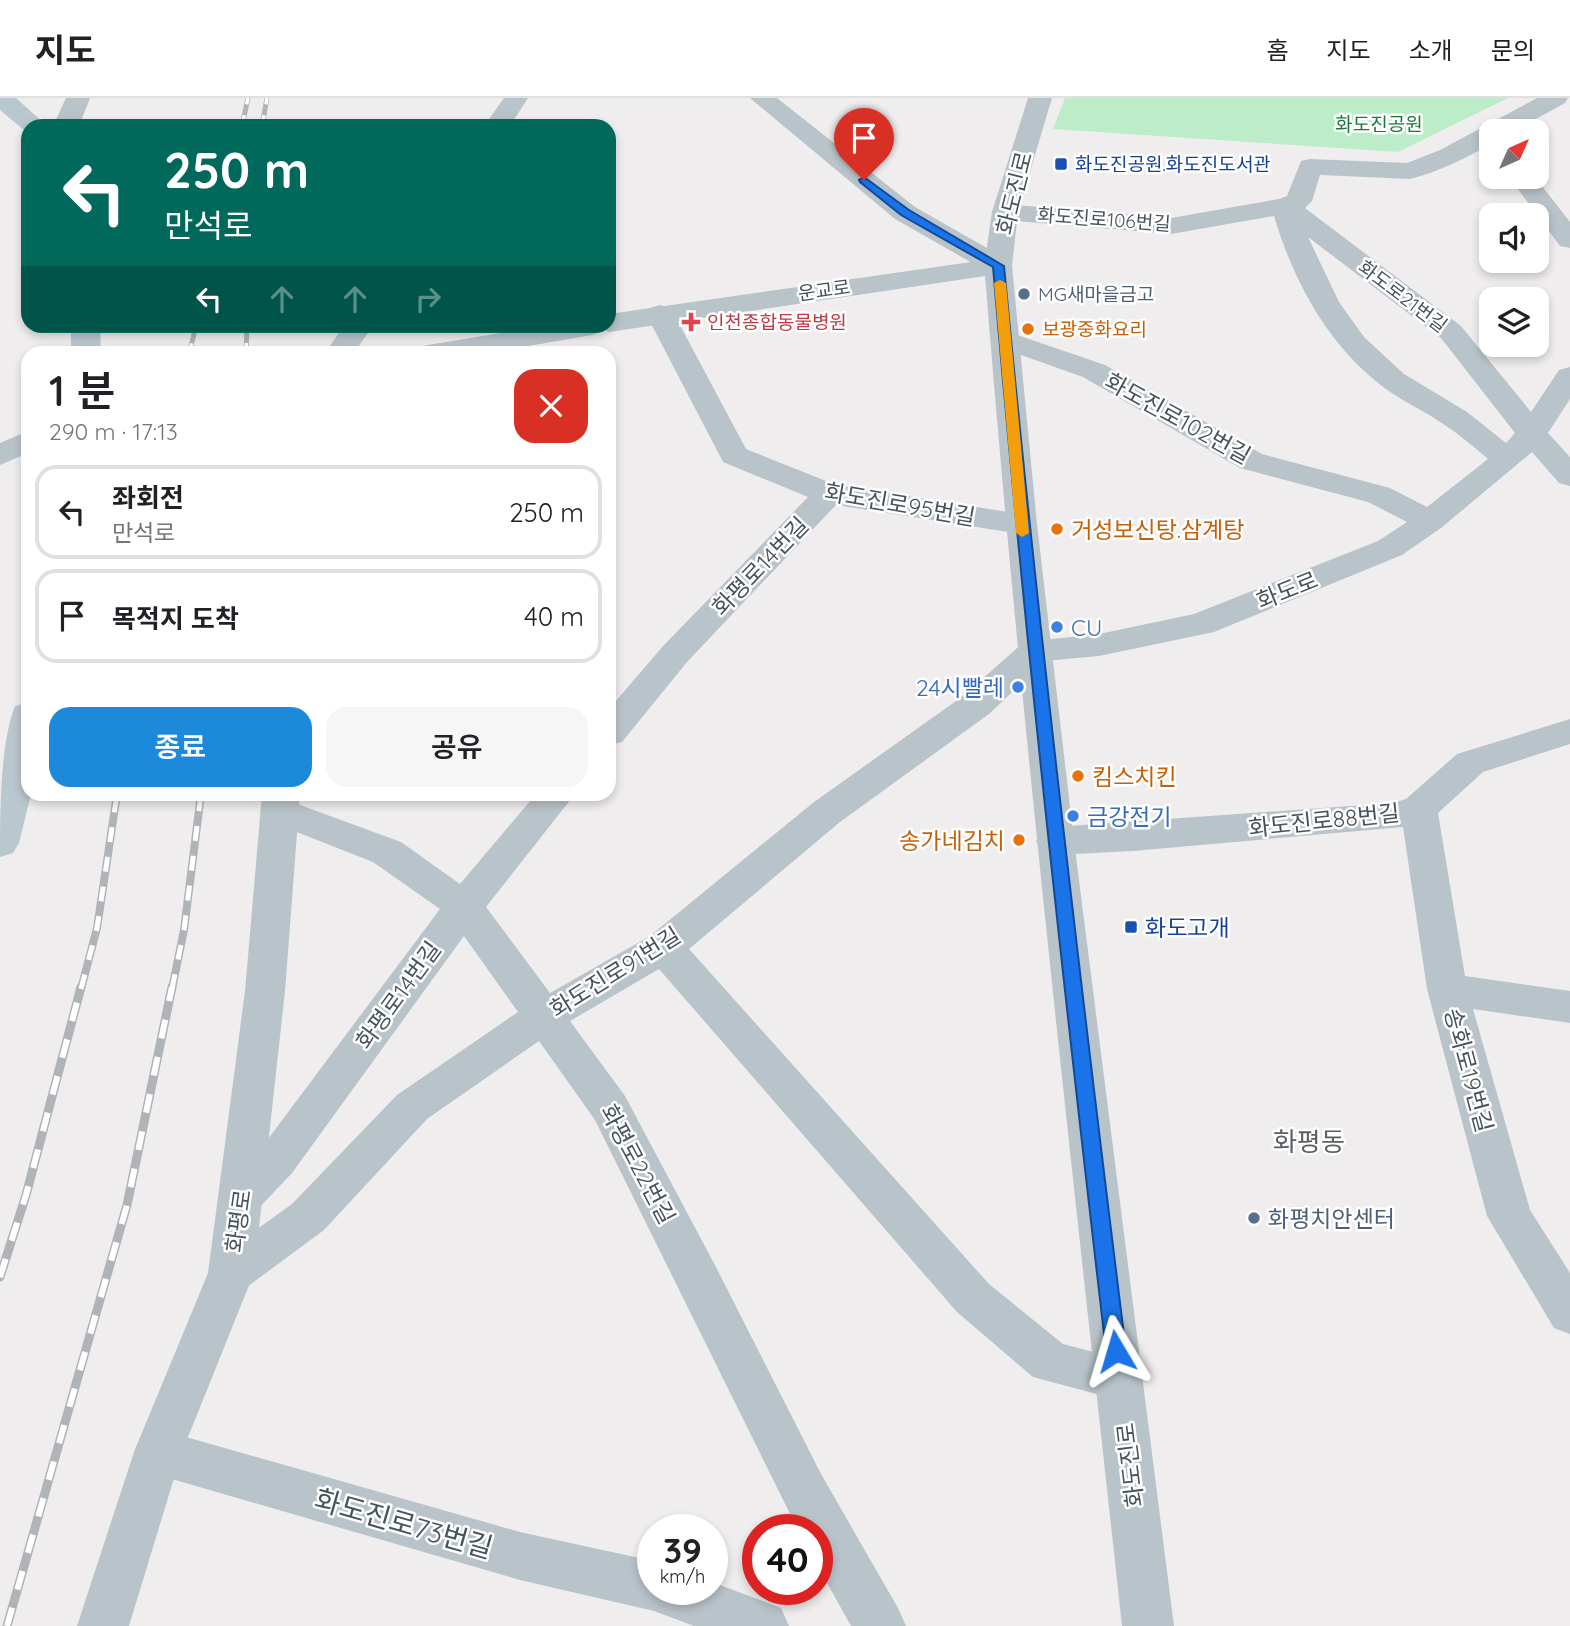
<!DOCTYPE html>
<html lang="ko">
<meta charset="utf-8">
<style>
:root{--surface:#fff;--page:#f6f6f6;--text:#202124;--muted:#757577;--line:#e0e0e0;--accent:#1d89da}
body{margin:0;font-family:Quicksand,"Noto Sans KR",sans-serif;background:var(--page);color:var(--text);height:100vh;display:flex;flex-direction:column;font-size:26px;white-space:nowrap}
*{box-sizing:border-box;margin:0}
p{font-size:23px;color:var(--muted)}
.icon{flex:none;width:38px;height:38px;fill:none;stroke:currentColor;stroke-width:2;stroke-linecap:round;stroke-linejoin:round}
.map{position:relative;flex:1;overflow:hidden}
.drawer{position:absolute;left:21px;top:248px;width:595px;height:455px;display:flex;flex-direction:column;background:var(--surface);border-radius:21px;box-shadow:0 4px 10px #0003}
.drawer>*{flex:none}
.hud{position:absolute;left:21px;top:21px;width:595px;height:214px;border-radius:21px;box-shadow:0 4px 10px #0003;background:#00695c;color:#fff;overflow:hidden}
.needle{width:46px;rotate:45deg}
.buttons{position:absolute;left:1479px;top:21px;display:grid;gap:14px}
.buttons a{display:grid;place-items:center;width:70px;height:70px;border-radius:14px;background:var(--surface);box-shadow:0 4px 10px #0003;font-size:35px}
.speed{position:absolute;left:637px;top:1416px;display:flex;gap:14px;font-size:35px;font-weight:700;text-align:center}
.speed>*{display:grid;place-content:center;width:91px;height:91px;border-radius:50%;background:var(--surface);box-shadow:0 4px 10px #0003;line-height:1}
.speed small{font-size:18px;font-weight:400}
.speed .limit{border:10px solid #d22;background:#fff;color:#111}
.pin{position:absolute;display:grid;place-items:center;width:60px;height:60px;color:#fff;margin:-72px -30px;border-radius:50% 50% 50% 0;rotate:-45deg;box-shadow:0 0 7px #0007}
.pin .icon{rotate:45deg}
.me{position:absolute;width:77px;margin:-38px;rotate:353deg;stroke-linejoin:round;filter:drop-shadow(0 0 5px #0008)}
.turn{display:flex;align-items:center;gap:24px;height:147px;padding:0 28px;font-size:32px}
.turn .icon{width:91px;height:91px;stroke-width:2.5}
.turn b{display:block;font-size:49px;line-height:60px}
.lanes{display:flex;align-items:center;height:66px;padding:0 28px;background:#0003;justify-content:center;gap:35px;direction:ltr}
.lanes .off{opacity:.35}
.round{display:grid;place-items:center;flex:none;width:74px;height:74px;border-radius:21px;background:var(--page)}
.summary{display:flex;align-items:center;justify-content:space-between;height:119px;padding:0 28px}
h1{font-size:42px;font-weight:600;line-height:52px}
.cta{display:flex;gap:14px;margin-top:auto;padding:14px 28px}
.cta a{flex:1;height:80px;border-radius:21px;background:var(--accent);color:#fff;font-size:28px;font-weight:600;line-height:80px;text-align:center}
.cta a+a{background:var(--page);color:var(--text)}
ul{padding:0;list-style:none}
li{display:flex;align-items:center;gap:21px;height:94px;margin:0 14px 10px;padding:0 14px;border:4px solid var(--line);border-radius:21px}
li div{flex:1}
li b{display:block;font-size:26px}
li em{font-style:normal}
header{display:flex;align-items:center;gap:42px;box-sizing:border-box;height:98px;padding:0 35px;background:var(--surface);border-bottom:2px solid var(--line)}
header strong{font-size:33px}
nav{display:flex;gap:38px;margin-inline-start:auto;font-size:24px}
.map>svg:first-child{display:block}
.green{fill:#bcedc8}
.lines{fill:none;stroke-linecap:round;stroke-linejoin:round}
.minor{fill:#b9c4ca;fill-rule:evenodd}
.tertiary{fill:#b9c4ca;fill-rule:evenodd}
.secondary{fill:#b9c7cf;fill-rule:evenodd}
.rail-far2-casing{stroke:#b0b4b8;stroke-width:5}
.rail-far1-casing{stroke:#b0b4b8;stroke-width:8}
.rail-casing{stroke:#b0b4b8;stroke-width:9}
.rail-far2{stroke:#fff;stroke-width:3.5;stroke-dasharray:11;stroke-linecap:butt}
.rail-far1{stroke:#fff;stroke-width:5;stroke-dasharray:15;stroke-linecap:butt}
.rail{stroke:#fff;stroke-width:6;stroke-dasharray:19;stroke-linecap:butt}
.route{fill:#1a73e8;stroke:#114b97;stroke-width:2}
.slow{fill:#f59e0b}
.transit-dot{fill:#1a4fb4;stroke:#fff;stroke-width:2.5}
.service-dot{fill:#5c6f8a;stroke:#fff;stroke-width:2.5}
.health-dot{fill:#e0444e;stroke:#fff;stroke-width:2.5}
.food-dot{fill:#e8710a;stroke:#fff;stroke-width:2.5}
.shop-dot{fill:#3f7fe0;stroke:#fff;stroke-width:2.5}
.labels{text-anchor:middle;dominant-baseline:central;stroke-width:5;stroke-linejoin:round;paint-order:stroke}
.far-park-label{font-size:19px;fill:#19793c;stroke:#fff}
.far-transit-label{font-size:19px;fill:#164399;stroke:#fff;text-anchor:start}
.far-street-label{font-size:19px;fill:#46535a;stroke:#fff}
.far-service-label{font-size:19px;fill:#4e5e75;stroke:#fff;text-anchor:start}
.far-health-label{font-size:19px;fill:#be3a42;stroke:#fff;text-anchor:start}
.far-food-label{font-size:19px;fill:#c56008;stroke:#fff;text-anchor:start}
.street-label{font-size:23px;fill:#46535a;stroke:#fff}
.food-label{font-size:23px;fill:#c56008;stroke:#fff;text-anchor:start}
.shop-label{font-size:23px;fill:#366cbe;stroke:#fff;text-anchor:start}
.transit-label{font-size:23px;fill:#164399;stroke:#fff;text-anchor:start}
.service-label{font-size:23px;fill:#4e5e75;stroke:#fff;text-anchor:start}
.quarter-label{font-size:26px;fill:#5a5f62;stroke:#fff}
.near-street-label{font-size:28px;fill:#46535a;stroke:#fff}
</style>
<header>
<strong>지도</strong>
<nav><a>홈</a><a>지도</a><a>소개</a><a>문의</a></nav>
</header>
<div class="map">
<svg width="1570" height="1528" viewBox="0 0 1570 1528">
<rect width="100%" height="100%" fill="#f0edee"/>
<polygon class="green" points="1065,0 1508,0 1398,54 1053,31"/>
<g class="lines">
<g class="minor">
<polygon points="66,0 90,0 79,28 53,28"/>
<polygon points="504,0 528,0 510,28 484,28"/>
<polygon points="750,0 777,0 915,109 1008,162 1012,168 1008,174 998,176 988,174 895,121"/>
<path d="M1537 0H1568L1565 5 1514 33H1491V46C1465 60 1439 74 1410 81L1320 77 1312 103 1305 110 1461 228 1531 314 1559 272 1570 269V301L1548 335 1570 359V388L1559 385 1532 354 1441 430 1402 457 1214 534 1099 558 1045 563 989 616 840 724 689 851 989 1186 1063 1246 1136 1265 1143 1280 1136 1295 1119 1302 1033 1279 957 1214 659 871 570 923 625 998 717 1171 821 1376 898 1510 906 1528H851L817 1467V1432H798L595 1022 539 943 427 1021 324 1132 247 1189 231 1195 215 1189 208 1175 215 1161 292 1106 397 997 518 914 464 838 292 1075 257 1112 241 1118 225 1112 219 1099 225 1086 262 1049 440 811 373 764 266 722 260 713 266 704 279 700 292 704 401 744 460 786 536 696H575L486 809 550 895 650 838 814 704 963 598 1024 544 1099 536 1194 516 1378 443 1407 424 1368 404 1240 370 1083 279 996 248 991 242 996 236 1006 233 1105 267 1262 356 1390 390 1427 409 1488 361C1472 347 1455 333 1437 322 1421 311 1402 303 1386 291 1329 249 1294 185 1274 118L1171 136 1005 122 995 120 992 114 995 108 1005 106 1171 120 1279 101 1287 98 1301 63 1310 61 1407 65 1440 52ZM1308 139 1441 240 1515 335 1506 345 1467 314 1404 276 1364 239 1339 204Z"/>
<polygon points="1509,79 1535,79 1570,124 1570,150 1560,148"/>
<polygon points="660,207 670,210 674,216 746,351 836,387 1021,416 1032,419 1037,426 1032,433 1021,436 836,407 687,564 622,644 609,647 609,611 663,548 808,399 723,364 646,216 650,210"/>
<polygon points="344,228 373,228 353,256 324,256"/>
<polygon points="28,333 28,355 0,367 0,345"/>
<polygon points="1570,621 1570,646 1483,674 1438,715 1465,878 1570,893 1570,925 1473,911 1530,1112 1570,1175 1570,1236 1554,1230 1487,1118 1427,891 1403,729 1133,753 1055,757 1042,753 1036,743 1042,733 1055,729 1393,705 1406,701 1457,656"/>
<polygon points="158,1331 520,1434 653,1463 653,1491 712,1491 712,1484 781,1510 789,1528 694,1528 654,1513 520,1482 158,1377 141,1370 134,1354 141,1338"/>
</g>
<g class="tertiary">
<path d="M1028 0H1052L1018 114 1012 168 1037 426 1074 743 1174 1528H1122C1073 1078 1021 629 985 178L609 234 604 232 592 237 482 256H414L418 250 428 247 544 228H609V216L985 162 992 114Z"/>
<polygon points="262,696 300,696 285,893 254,1175 182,1354 129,1528 77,1528 134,1354 208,1175 245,893"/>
</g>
<g class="secondary">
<polygon points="0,0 16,0 47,28 28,28 28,34 25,33 0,12"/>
<polygon points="71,228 100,228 101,256 71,256"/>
<path d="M28 605V696H31L19 745 13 755 0 759C0 715 0 646 15 608Z"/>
</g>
<g class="rail-far2-casing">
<g id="rail-far2">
<polyline points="242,28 248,0"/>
<polyline points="262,28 267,0"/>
<polyline points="189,256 196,228"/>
<polyline points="246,256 247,228"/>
</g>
</g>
<g class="rail-far1-casing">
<g id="rail-far1">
<polyline points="81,891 97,830 117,696"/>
<polyline points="172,891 184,832 201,696"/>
</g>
</g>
<g class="rail-casing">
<g id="rail">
<polyline points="0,1179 26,1097 81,889"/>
<polyline points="7,1528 127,1107 172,889"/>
</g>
</g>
<use href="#rail-far2" class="rail-far2"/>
<use href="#rail-far1" class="rail-far1"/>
<use href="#rail" class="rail"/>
</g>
<path class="route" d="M864 79 909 112 1004 168C1038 530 1081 892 1126 1253L1123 1259 1116 1262 1109 1259 1106 1253C1064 892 1024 531 993 169L901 117 860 84 859 82Z"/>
<polygon class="slow" points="1000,182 1006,185 1029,435 1022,439 1016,435 994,185"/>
<g class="transit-dot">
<rect x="1054" y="59" width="14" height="14" rx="3.5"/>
<rect x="1124" y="822" width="14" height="14" rx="3.5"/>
</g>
<g class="service-dot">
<circle cx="1024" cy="196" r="7"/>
<circle cx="1254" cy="1120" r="7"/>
</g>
<path class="health-dot" d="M687.5 213.5h7v7h7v7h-7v7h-7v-7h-7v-7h7z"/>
<g class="food-dot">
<circle cx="1028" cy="231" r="7"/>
<circle cx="1057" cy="431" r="7"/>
<circle cx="1078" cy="678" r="7"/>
<circle cx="1019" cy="742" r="7"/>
</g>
<g class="shop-dot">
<circle cx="1057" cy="529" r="7"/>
<circle cx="1018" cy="589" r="7"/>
<circle cx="1073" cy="718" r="7"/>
</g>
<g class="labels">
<g class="far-park-label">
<text x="1379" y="26">화도진공원</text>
</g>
<g class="far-transit-label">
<text x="1075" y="66">화도진공원.화도진도서관</text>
</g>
<g class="far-street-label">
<text transform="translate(1104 121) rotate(4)">화도진로106번길</text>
<text transform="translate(824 192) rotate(-8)">운교로</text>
<text transform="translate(1403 198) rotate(37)">화도로21번길</text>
</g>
<g class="far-service-label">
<text x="1038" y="196">MG새마을금고</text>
</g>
<g class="far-health-label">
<text x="707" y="224">인천종합동물병원</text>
</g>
<g class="far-food-label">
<text x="1042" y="231">보광중화요리</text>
</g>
<g class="street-label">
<text transform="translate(1014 95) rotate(-76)">화도진로</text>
<text transform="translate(1178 320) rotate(29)">화도진로102번길</text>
<text transform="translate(900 406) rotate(10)">화도진로95번길</text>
<text transform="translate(760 468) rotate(-46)">화평로14번길</text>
<text transform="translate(1287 492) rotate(-22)">화도로</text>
<text transform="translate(1324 722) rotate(-6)">화도진로88번길</text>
<text transform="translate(615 874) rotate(-32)">화도진로91번길</text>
<text transform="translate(398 897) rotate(-54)">화평로14번길</text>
<text transform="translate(1469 972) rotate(75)">송화로19번길</text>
<text transform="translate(638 1066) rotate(62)">화평로22번길</text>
<text transform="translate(238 1123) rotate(-82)">화평로</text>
<text transform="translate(1130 1367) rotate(-97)">화도진로</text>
</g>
<g class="food-label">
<text x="1071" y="431">거성보신탕.삼계탕</text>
<text x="1092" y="678">킴스치킨</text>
<text x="1005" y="742" text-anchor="end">송가네김치</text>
</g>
<g class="shop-label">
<text x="1071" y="529">CU</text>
<text x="1004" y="589" text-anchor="end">24시빨레</text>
<text x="1087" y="718">금강전기</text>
</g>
<g class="transit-label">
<text x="1145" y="829">화도고개</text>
</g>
<g class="service-label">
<text x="1268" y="1120">화평치안센터</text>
</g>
<g class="quarter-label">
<text x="1309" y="1043">화평동</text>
</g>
<g class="near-street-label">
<text transform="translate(404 1425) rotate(16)">화도진로73번길</text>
</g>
</g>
</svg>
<div class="buttons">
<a><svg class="needle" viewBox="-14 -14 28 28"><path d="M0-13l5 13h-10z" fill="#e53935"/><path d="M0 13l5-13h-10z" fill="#757577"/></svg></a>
<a><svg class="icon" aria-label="sound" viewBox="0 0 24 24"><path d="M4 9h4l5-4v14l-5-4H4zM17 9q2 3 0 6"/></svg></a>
<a><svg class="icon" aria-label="layers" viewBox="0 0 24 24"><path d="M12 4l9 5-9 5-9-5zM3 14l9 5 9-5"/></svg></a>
</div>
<div class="speed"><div>39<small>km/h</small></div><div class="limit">40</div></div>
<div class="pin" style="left:864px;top:82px;background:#d93025"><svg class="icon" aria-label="arrive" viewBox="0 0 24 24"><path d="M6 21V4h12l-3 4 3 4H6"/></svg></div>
<svg class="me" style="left:1116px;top:1253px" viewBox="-20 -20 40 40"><path d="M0-17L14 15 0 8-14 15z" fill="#1a73e8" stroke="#fff" stroke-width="4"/></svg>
<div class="hud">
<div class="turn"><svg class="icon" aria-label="left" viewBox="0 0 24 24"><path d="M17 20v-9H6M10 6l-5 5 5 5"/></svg><div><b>250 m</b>만석로</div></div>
<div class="lanes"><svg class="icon" aria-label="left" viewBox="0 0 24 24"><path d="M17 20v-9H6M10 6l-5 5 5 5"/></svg><svg class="icon off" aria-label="ahead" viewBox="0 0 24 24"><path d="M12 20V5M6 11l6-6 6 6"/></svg><svg class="icon off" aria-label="ahead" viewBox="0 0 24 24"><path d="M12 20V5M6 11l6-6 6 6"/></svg><svg class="icon off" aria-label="right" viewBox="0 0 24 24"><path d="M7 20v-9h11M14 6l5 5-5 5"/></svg></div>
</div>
<section class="drawer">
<div class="summary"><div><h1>1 분</h1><p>290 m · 17:13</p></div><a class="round" style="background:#d93025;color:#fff"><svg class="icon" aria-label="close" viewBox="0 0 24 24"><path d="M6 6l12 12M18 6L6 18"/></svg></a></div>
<ul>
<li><svg class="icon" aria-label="left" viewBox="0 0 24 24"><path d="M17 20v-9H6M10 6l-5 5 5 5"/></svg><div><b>좌회전</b><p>만석로</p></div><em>250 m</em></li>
<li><svg class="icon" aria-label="arrive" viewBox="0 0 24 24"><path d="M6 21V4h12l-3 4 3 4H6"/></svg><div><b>목적지 도착</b></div><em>40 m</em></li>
</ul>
<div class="cta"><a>종료</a><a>공유</a></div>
</section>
</div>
